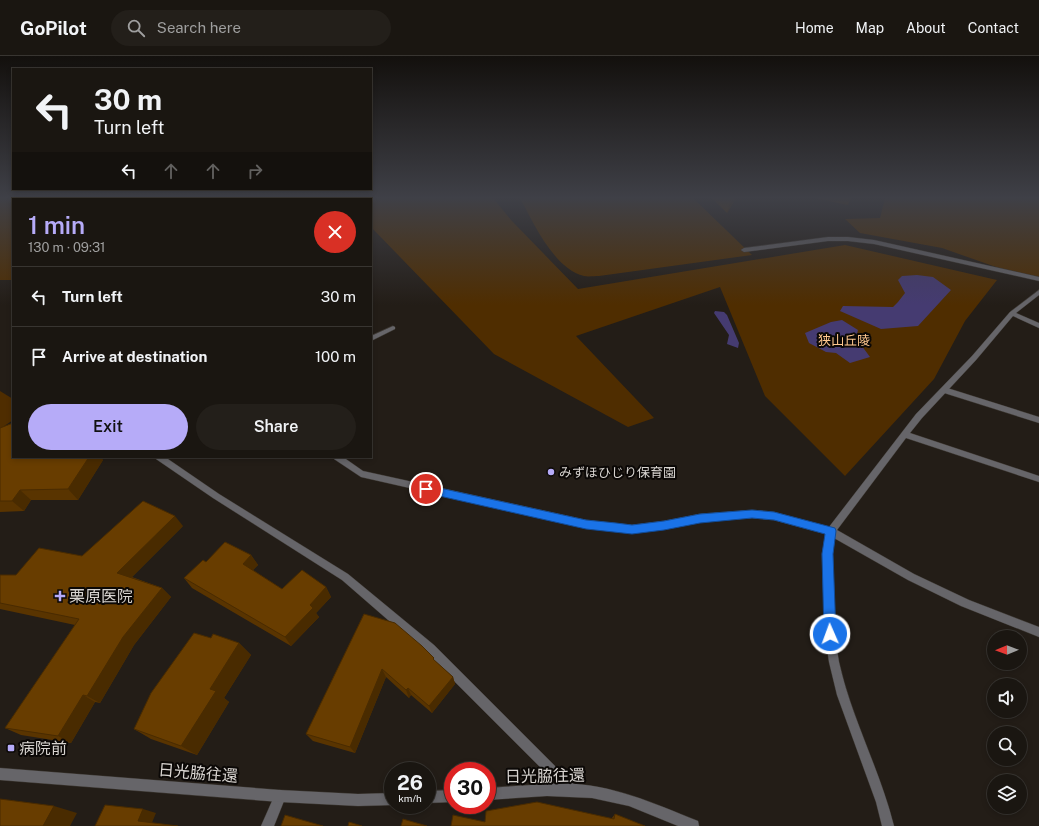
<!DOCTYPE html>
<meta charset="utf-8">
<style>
:root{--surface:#1a1611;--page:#231f1a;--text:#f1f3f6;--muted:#9f9f9f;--line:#383531;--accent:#b6abf8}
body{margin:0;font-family:"Public Sans","Noto Sans JP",sans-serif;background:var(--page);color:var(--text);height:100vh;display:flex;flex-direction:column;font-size:15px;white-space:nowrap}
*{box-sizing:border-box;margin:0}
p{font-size:13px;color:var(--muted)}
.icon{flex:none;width:22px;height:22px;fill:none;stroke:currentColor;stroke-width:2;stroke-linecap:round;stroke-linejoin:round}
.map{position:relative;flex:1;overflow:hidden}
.drawer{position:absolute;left:12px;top:142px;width:360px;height:260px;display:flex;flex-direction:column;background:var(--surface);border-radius:0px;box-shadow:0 2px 6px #0003,0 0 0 1px var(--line)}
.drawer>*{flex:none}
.hud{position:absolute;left:12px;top:12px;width:360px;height:122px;border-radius:0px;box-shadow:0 2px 6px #0003,0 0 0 1px var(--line);background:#1a1611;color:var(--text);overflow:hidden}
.needle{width:26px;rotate:269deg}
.controls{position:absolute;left:987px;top:574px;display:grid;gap:8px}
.controls a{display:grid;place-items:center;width:40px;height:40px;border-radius:50%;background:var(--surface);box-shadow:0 2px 6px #0003,0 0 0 1px var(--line);font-size:20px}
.speed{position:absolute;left:384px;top:706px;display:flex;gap:8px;font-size:20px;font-weight:700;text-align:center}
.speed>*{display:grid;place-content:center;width:52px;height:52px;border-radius:50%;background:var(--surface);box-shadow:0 2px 6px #0003,0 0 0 1px var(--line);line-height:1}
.speed small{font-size:10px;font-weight:400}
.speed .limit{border:6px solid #d22;background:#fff;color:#111}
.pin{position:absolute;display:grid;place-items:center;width:34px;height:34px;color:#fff;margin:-17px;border:2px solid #fff;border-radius:50%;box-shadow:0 1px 4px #0007}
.me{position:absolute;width:44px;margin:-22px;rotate:358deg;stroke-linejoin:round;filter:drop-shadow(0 0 3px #0008)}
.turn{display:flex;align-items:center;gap:14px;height:84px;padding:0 16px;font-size:18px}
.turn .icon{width:52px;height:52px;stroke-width:2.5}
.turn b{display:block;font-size:28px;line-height:34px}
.lanes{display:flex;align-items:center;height:38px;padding:0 16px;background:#0003;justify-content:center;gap:20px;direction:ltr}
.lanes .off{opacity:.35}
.round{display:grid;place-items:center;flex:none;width:42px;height:42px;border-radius:21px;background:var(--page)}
.head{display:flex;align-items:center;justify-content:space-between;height:68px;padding:0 16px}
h1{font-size:24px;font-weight:600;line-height:30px;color:var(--accent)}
.action{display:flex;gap:8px;margin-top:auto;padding:8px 16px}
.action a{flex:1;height:46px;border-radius:24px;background:var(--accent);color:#111;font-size:16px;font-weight:600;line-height:46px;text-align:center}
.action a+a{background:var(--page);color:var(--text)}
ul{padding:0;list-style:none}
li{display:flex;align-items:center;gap:12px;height:60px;padding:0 16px;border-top:1px solid var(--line)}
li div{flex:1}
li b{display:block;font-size:15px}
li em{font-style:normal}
header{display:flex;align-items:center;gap:24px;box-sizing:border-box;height:56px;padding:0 20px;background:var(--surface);border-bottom:1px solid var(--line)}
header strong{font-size:19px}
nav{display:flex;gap:22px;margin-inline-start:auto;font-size:14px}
.search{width:280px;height:36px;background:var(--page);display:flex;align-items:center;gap:10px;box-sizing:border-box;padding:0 14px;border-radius:22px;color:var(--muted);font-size:15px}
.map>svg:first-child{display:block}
.green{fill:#4f2d00}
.water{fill:#453b71}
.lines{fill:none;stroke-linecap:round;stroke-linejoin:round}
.service-casing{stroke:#3c3731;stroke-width:1}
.minor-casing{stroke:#3c3731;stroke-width:1}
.tertiary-casing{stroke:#3c3731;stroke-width:1}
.service{fill:#666569;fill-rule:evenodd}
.minor{fill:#666569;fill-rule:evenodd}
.tertiary{fill:#666569;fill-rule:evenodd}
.wall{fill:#593400}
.shaded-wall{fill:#492b00}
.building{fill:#683d00;stroke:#492b00}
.route{fill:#1a73e8;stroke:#114b97}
.poi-dot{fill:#b6abf8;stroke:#0b0806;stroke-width:1.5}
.labels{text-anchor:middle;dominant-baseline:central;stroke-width:4;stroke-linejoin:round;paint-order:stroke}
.park-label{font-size:13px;fill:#ffc88f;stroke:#0b0806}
.poi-label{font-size:13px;fill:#d8d4d0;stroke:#0b0806;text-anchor:start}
.near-poi-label{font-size:16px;fill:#d8d4d0;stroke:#0b0806;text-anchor:start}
.near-street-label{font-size:16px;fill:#d8d4d0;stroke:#0b0806}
</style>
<header>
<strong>GoPilot</strong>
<div class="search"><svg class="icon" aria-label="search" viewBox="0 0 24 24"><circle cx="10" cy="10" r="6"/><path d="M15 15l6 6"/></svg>Search here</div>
<nav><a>Home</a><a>Map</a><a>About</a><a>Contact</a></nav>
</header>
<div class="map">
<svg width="1039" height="770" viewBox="0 0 1039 770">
<rect width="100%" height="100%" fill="#231d17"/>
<g class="green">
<polygon points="0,142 59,142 60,143 13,143 13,224 0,224"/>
<polygon points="342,142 493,142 511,164 578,233 845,189 997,224 965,265 934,323 845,420 765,340 720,231 576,280 654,362 628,371 494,298 371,171 371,143 344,143"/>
<path d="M520 142H693L752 199 599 220C595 220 588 221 584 220 554 213 533 166 520 142Z"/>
<polygon points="885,142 1039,142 1039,222 1027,222 942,192 860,177 845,163 880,162"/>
<polygon points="0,335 13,343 13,364 0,373"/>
</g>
<g class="water">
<polygon points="917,219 933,221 951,234 918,270 881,273 840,255 843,250 893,251 898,246 905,237 898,224 902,220"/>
<polygon points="715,255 724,256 727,259 739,287 738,292 727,288 729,279 714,257"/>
<polygon points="842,264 858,274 856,282 870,301 850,307 836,297 826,296 809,287 805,277 831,266"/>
</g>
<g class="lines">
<g class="service-casing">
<g id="service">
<polygon points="393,270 395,271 395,273 371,285 371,280"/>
<polygon points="944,331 1039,361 1039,367 941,336 940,334"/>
</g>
</g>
<g class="minor-casing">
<g id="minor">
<polygon points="150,142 154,142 155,143 150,143"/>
<polygon points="828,181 848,181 874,184 1039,221 1039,225 874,188 848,185 828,185 744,196 741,194 744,192"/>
<path d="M1039 234V239L1016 257 1039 267V272L1013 260 976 304 922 362 910 377 1039 420V426L906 382 837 474 914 518 969 544 1039 571V581L961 550 908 524 834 482C831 501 833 520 834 539 835 561 835 584 839 606 851 661 880 714 894 770H882L876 746 837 639 829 606 825 578 822 498 826 478 774 464 752 462 700 466 664 473 632 477 586 472 361 421 334 403 333 401H343L363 415 586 464 632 469 664 465 700 458 752 454 774 456 829 471 916 358 972 300 1010 256Z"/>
<polygon points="155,401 165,401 219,438 348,518 434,589 574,729 576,733 574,737 570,739 566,737 426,597 342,524 213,442 156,403"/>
<polygon points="280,734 284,736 286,740 274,770 261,770 276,736"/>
</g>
</g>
<g class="tertiary-casing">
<g id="tertiary">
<polygon points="0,712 280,734 358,738 393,737 394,749 358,750 280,746 0,724"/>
<path d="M562 727C615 729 650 746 698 765L699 770H678L629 750 592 742 547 740 487 744V732Z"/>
<polygon points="453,734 453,746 427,747 427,735"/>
</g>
</g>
<use href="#service" class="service"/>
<use href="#minor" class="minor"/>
<use href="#tertiary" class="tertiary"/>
</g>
<g class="wall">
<polygon points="712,142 736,142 727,157"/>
<polygon points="815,142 851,142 848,149"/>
<polygon points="0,372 13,401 100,401 103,404 78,444 31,444 24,455 0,456"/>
<polygon points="183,470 132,521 162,532 171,541 134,589 100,647 95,646 71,687 21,679 5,672 75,569 0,553 0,519 16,519 82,500"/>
<polygon points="251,499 258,509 253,514 282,533 326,531 331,541 316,557 319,561 291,590 192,532 184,522 206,506"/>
<polygon points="364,558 435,605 453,621 455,628 432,657 411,639 409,642 386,621 355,697 313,685 306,678"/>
<polygon points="211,582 239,587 251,599 224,642 229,646 197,699 151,683 134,673"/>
<polygon points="615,758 645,770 485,766 611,763"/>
</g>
<g class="shaded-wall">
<polygon points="731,142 736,142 727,157"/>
<polygon points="89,401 100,401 103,404 78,444 68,433"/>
<polygon points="20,434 31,444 24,455 12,445"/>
<polygon points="175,460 183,470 127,526 117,517"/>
<polygon points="251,499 258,509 250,517 243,508"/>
<polygon points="326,531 331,541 316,557 319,561 291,590 285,581 310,549"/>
<polygon points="162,532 171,541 134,589 100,647 87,640 123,581"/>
<polygon points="239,587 251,599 224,642 229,646 197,699 181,690 210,633"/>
<polygon points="382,613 386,621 355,697 350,691"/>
<polygon points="453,621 455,628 432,657 429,650"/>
<polygon points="408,632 411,639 409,642 406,634"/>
<polygon points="83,639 95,646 71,687 58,680"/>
<polygon points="54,750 77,757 70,770 43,770"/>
<polygon points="143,753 156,757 151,769 138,765"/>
</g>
<g class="building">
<polygon points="13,367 13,401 89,401 68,433 20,434 12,445 0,445 0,372"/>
<polygon points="143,445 175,460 117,517 162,532 123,581 87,640 83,639 58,680 5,672 79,563 0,547 0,519 16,519 39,492 82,500"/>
<polygon points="225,486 251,499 243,508 282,533 302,514 326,531 310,549 313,552 285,581 184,522 203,504 206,506"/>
<polygon points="364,558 395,567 422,590 434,602 433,603 453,621 429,650 408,632 406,634 382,613 350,691 306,678"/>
<polygon points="194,577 211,582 213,578 239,587 210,633 216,635 181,690 134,673 151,637"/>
<polygon points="0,743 54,750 43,770 0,770"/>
<polygon points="537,746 614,763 615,758 645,770 451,770 453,759 485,766 486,755"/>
<polygon points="105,749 143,753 138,765 178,770 95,770"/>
<polygon points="285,759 323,770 281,770"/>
<polygon points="403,763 427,770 401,770"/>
<polygon points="349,766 362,770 348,770"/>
</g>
<linearGradient id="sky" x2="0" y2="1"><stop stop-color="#13100d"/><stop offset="0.57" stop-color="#3f4047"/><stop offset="1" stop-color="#3f4047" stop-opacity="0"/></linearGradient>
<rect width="1039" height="249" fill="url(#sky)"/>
<polygon class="route" points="426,429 586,464 616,467 632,469 664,465 700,458 752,454 774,456 835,472 836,475 833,498 836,578 834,582 830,584 825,582 824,578 822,498 825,478 774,464 752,462 700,467 664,474 632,478 586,473 426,437 422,435 421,433 422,430"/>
<g class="poi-dot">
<circle cx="551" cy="416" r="4"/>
<path d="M58 534h4v4h4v4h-4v4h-4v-4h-4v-4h4z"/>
<rect x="7" y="688" width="8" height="8" rx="2"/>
</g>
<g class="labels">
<g class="park-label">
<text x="844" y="284">狭山丘陵</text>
</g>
<g class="poi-label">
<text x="559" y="416">みずほひじり保育園</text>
</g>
<g class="near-poi-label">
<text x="69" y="540">栗原医院</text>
<text x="19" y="692">病院前</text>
</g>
<g class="near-street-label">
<text transform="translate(198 717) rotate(5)">日光脇往還</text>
<text transform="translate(545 720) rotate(-1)">日光脇往還</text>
</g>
</g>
</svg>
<div class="controls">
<a><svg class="needle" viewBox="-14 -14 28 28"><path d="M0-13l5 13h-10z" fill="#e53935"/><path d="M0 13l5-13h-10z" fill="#9f9f9f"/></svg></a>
<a><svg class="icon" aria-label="sound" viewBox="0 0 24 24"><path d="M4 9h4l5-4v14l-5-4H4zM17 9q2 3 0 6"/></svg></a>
<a><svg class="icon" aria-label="search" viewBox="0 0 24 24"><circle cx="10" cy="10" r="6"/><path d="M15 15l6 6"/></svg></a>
<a><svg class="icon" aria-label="layers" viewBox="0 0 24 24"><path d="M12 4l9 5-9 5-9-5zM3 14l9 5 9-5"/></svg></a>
</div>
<div class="speed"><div>26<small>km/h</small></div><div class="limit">30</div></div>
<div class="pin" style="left:426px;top:433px;background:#d93025"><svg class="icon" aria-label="arrive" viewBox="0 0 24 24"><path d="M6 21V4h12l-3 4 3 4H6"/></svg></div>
<svg class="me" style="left:830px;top:578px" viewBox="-20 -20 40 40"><circle r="17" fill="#1a73e8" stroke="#fff" stroke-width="3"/><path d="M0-11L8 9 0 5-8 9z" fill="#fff"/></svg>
<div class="hud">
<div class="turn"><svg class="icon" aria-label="left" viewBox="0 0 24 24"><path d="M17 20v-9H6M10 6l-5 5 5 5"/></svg><div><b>30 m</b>Turn left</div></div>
<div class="lanes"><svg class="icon" aria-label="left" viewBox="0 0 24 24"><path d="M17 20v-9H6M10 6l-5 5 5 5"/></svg><svg class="icon off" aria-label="ahead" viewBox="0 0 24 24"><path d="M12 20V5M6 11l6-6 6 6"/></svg><svg class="icon off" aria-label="ahead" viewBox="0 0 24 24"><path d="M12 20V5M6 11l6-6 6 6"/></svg><svg class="icon off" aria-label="right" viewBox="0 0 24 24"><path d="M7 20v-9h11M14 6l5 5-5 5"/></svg></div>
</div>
<section class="drawer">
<div class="head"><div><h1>1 min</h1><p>130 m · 09:31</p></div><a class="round" style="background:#d93025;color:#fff"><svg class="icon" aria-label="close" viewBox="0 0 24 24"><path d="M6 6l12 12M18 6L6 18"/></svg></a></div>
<ul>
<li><svg class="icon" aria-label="left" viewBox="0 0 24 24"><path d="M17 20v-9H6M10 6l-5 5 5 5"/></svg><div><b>Turn left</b></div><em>30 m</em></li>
<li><svg class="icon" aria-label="arrive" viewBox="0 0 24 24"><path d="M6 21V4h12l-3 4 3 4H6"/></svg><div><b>Arrive at destination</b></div><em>100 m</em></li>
</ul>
<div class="action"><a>Exit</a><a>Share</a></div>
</section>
</div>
